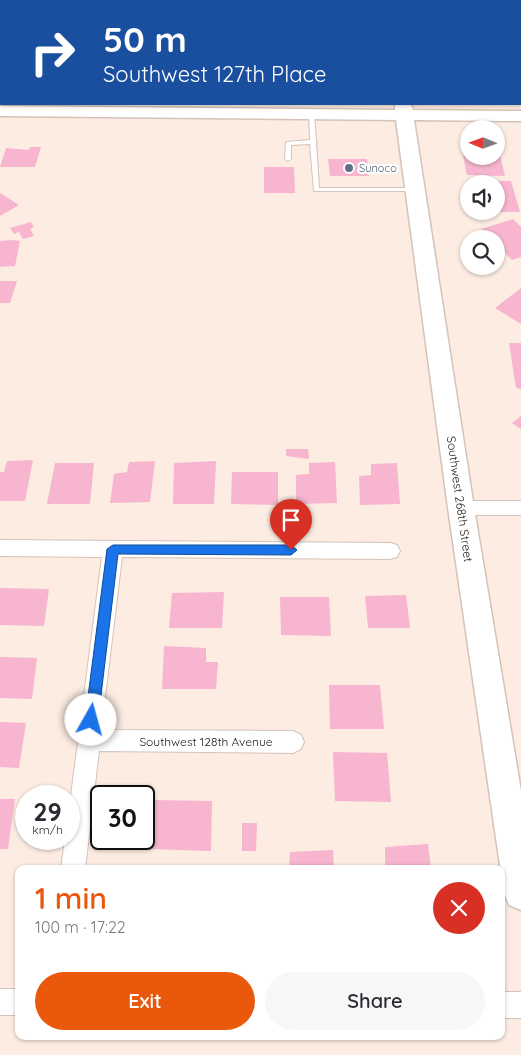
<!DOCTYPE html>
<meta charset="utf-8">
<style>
:root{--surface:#fff;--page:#f7f7f7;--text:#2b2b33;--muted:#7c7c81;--accent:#ea580c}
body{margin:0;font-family:Quicksand,sans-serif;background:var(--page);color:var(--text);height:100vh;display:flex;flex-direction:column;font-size:19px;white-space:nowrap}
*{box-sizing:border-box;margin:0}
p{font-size:16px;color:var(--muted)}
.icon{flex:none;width:28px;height:28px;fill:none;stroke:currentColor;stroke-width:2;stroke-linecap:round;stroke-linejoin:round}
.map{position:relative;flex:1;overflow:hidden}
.details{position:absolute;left:15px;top:865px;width:490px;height:175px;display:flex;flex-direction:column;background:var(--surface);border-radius:10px;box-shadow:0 1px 4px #0004}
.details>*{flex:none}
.hud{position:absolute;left:0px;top:0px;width:521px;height:105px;box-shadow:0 1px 4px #0004;background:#1a4fa0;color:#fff;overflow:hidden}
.needle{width:32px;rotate:271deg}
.controls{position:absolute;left:460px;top:120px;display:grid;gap:10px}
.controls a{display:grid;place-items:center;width:45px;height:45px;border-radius:50%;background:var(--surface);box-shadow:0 1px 4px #0004;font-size:25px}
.speed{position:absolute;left:15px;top:785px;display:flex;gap:10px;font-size:25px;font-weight:700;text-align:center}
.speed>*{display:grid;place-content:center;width:65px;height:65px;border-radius:50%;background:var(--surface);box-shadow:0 1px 4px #0004;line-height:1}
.speed small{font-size:12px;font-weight:400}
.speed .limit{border:2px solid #111;border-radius:8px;background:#fff;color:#111}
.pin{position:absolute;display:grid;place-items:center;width:42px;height:42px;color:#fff;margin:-51px -21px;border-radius:50% 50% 50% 0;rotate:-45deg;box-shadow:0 0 5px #0007}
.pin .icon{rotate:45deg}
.me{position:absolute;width:55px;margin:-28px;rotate:7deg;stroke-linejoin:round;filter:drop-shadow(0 0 4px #0008)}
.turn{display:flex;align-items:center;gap:18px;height:105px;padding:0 20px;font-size:22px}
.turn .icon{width:65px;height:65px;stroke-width:2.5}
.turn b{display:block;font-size:35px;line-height:42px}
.round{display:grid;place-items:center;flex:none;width:52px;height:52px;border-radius:26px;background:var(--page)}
.summary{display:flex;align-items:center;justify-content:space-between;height:85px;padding:0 20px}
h1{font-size:30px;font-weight:600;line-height:38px;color:var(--accent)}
.primary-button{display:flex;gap:10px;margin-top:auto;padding:10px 20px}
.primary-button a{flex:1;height:58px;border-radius:30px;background:var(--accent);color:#fff;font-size:20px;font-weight:600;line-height:58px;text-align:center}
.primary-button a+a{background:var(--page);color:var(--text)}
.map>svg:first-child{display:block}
.building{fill:#f7b5cf}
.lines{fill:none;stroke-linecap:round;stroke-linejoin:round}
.lane-casing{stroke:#d3c3b9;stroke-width:2}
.street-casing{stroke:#d3c3b9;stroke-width:2}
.secondary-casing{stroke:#d3c3b9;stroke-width:3}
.lane{fill:#fff;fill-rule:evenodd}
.street{fill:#fff;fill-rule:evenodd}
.secondary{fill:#fff;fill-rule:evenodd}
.route{fill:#1a73e8;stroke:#114b97}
.service-dot{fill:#5c6f8a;stroke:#fff;stroke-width:2}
.labels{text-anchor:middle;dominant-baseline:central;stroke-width:4.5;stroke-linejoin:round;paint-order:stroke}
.far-service-label{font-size:11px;fill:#4e5e75;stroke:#fff;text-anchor:start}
.street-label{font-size:12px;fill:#1e1915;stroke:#fff}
</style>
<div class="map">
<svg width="521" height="1055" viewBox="0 0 521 1055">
<rect width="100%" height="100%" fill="#fcece2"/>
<g class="building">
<polygon points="461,146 469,146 469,156 496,156 498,146 505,176 467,175"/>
<polygon points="30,147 41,147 35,167 0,167 6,148 29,150"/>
<polygon points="328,159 367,159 369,176 330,176"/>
<polygon points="264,167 294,167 295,193 264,193"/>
<polygon points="475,181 511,181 520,212 496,212 496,184 476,184"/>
<polygon points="0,193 19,205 0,216"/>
<polygon points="513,219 521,227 521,257 512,260 496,244 496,239 491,239 481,229"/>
<polygon points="31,222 34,227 30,229 34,236 23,239 19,232 14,234 10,228"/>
<polygon points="12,240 20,241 15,266 0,267 0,241"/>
<polygon points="0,281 17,281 10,303 0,303"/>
<polygon points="521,288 521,324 495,308"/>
<polygon points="509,343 521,343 521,389 516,388"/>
<polygon points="521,416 521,429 512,423"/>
<polygon points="286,449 308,449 309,459 286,456"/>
<polygon points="33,460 25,501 0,501 0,472 4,472 7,461"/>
<polygon points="155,461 150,502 110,503 114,474 127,472 129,462"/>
<polygon points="216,461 214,504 173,504 174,463"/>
<polygon points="335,462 337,503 296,504 296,475 309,474 309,463"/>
<polygon points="55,463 94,463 90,504 47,504"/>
<polygon points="397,463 400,504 360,505 359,476 371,475 371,464"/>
<polygon points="232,472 278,472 278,505 231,504"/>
<polygon points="0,588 49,589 44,626 0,625"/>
<polygon points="224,592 222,628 169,628 172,593"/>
<polygon points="406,595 410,628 368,628 365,596"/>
<polygon points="280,597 329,597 331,636 281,635"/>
<polygon points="164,646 206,648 206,662 218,662 216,689 162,689"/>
<polygon points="0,657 37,658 32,699 0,698"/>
<polygon points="329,685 380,685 384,729 330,729"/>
<polygon points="0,722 26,723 19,768 0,767"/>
<polygon points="333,752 387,753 391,802 335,801"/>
<polygon points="0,799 15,799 8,849 0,849"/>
<polygon points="151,800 212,801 211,851 149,849"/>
<polygon points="242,823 257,823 256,851 242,851"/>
<polygon points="428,844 431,869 385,869 385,847"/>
<polygon points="333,850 334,869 289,869 290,852"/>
</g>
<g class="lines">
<g class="lane-casing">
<polygon id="lane" points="309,113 314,114 316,141 317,142 316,143 319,188 415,188 418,190 417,191 314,191 310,144 291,145 291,159 288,161 285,159 286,142 310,140"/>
</g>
<g class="street-casing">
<g id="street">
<rect x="219" y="0" width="10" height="1"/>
<rect x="505" y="0" width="10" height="1"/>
<rect x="0" y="16" width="1" height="6"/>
<rect x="520" y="18" width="1" height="7"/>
<polygon points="461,501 521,501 521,515 461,515 454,513 452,508 454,503"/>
<polygon points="0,540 390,543 397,545 400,551 397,557 390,559 122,557 101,730 293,731 301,735 304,742 301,749 293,753 99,751 85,869 61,869 65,839 69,839 69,811 102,557 0,556"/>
<rect x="0" y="989" width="19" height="26"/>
<rect x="501" y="992" width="20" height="26"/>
</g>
</g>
<g class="secondary-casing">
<g id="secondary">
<polygon points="379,0 395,0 396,1 380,1"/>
<polygon points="395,104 411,104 413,110 521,111 521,121 414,120 474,508 521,791 521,910 509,905 504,893 448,508 396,120 0,116 0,106 395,110"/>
</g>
</g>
<use href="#lane" class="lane"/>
<use href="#street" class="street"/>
<use href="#secondary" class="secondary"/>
</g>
<polygon class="route" points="113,545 291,545 297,550 291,555 118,554 98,720 96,725 91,727 87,725 85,720 107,549"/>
<circle class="service-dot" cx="349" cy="168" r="5"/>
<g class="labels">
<g class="far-service-label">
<text x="359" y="168">Sunoco</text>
</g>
<g class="street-label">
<text transform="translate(460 499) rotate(82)">Southwest 268th Street</text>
<text x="206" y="741">Southwest 128th Avenue</text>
</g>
</g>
</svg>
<div class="controls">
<a><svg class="needle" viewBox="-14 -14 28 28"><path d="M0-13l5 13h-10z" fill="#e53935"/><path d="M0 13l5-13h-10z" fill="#7c7c81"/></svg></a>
<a><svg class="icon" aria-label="sound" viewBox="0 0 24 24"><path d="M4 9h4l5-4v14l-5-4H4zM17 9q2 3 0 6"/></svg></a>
<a><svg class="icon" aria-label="search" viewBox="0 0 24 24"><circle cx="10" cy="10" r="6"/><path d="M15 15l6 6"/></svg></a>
</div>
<div class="speed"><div>29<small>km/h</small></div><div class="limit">30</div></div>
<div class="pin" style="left:291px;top:550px;background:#d93025"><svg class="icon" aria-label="arrive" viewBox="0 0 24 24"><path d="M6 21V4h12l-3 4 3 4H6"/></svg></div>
<svg class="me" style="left:91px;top:720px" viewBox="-20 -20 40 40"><circle r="19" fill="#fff"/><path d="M0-13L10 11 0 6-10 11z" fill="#1a73e8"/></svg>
<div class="hud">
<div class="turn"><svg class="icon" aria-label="right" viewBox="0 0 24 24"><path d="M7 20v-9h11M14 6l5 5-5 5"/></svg><div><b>50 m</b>Southwest 127th Place</div></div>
</div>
<section class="details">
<div class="summary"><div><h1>1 min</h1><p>100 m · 17:22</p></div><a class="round" style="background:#d93025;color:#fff"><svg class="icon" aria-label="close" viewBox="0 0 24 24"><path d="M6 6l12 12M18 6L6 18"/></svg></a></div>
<div class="primary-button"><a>Exit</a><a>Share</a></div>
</section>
</div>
